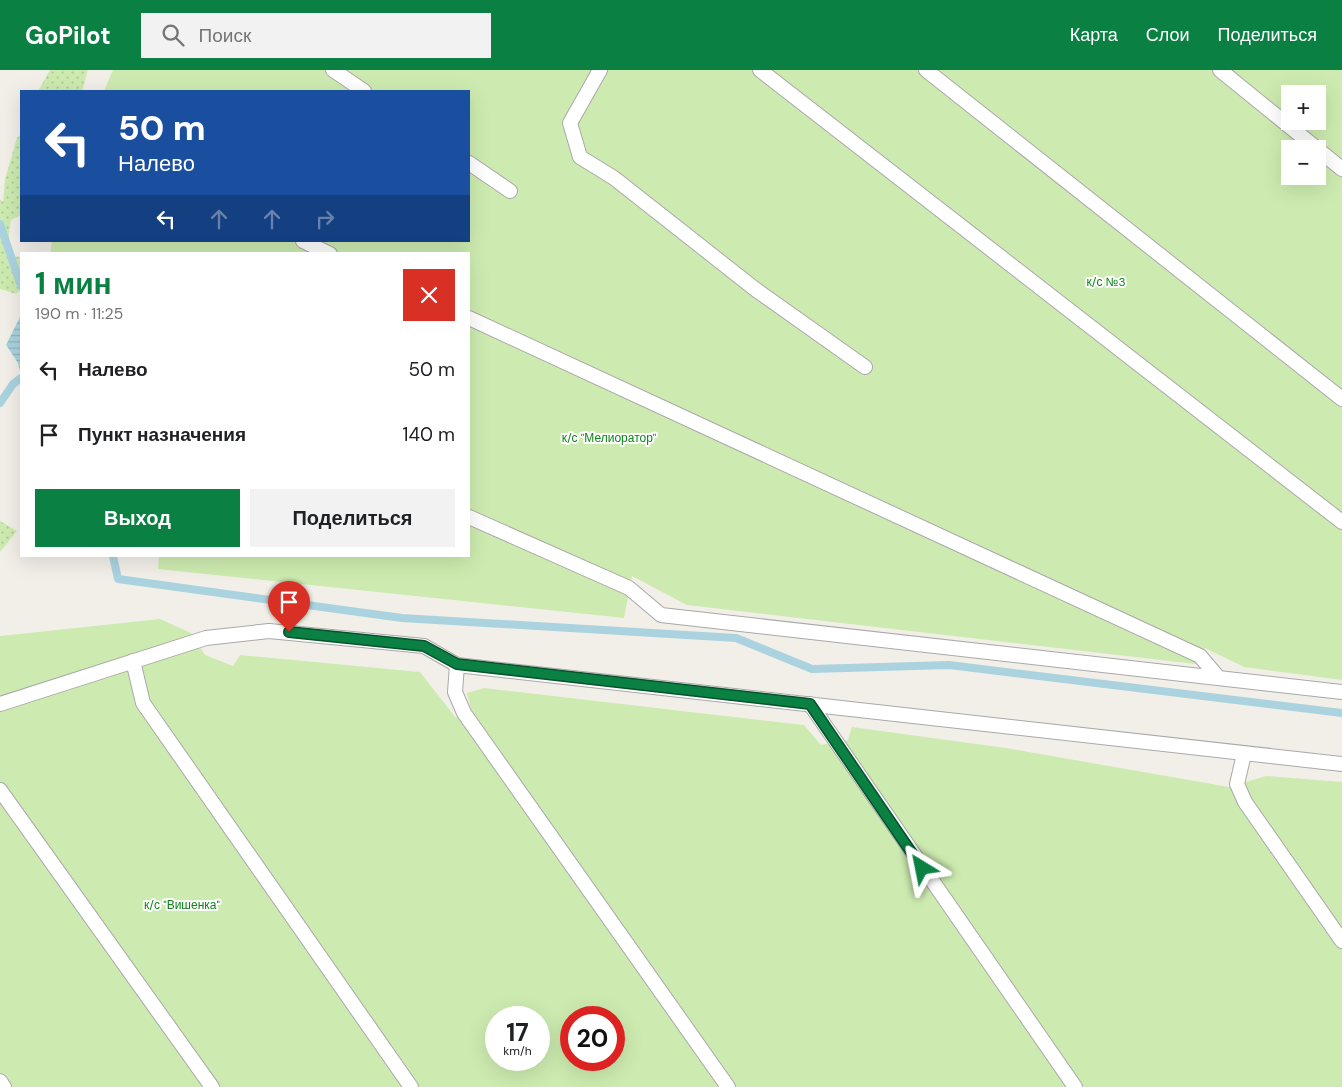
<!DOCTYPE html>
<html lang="ru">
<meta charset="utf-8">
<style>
:root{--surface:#fff;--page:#f2f2f2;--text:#202124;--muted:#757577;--accent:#0b8043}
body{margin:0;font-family:"DM Sans",sans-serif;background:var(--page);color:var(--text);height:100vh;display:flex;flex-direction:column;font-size:19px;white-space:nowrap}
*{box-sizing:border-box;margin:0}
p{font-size:16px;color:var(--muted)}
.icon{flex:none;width:28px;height:28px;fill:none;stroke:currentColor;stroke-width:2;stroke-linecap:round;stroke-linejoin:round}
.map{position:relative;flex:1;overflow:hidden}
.details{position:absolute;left:20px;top:182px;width:450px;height:305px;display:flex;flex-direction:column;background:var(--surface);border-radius:0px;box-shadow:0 5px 20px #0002}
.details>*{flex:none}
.banner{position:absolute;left:20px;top:20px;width:450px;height:152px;border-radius:0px;box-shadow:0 5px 20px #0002;background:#1a4fa0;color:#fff;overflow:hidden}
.tools{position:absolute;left:1281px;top:15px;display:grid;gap:10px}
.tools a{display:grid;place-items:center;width:45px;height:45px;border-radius:0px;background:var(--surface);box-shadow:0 5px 20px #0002;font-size:25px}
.speed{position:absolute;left:485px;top:936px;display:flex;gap:10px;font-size:25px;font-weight:700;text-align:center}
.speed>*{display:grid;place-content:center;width:65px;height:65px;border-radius:50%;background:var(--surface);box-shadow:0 5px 20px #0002;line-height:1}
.speed small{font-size:12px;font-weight:400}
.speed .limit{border:8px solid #d22;background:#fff;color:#111}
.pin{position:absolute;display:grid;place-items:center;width:42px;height:42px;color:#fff;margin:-51px -21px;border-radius:50% 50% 50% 0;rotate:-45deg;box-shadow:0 0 5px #0007}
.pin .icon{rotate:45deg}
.me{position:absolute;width:55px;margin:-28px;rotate:325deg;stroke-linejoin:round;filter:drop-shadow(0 0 4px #0008)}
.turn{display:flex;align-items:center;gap:18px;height:105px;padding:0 15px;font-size:22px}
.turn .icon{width:65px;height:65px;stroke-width:2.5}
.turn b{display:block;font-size:35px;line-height:42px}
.lanes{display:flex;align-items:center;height:48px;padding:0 15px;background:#0003;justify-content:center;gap:25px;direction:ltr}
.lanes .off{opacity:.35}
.round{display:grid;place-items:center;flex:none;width:52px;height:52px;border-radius:0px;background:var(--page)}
.summary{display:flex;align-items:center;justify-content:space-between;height:85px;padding:0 15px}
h1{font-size:30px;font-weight:700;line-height:38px;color:var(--accent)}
.primary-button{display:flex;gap:10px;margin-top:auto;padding:10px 15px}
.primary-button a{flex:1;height:58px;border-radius:0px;background:var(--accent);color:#fff;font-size:20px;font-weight:700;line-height:58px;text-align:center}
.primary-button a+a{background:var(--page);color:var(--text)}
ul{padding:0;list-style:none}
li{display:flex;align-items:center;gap:15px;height:65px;padding:0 15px}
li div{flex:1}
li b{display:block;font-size:19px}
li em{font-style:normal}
header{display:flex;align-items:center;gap:30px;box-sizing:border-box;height:70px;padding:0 25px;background:var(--accent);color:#fff}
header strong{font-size:24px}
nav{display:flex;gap:28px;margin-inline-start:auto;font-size:18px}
.search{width:350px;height:45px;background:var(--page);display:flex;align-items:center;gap:12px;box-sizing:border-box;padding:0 18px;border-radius:0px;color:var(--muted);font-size:19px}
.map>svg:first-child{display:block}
.grass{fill:url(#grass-dots)}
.garden{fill:#cdebb0;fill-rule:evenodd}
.water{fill:url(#water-rules)}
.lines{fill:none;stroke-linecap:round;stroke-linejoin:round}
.stream{stroke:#aad3df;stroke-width:8}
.service-casing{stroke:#a9a9a9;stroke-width:16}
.service{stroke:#fff;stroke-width:14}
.route-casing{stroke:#07532c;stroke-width:12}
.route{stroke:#0b8043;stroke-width:9}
.labels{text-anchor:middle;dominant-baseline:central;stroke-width:4;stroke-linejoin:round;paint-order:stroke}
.park-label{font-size:12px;fill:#0c8416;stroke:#fff}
</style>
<header>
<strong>GoPilot</strong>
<div class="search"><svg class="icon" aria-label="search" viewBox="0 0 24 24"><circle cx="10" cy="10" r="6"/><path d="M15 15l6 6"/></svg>Поиск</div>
<nav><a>Карта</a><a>Слои</a><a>Поделиться</a></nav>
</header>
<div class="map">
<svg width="1342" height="1017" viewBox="0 0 1342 1017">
<defs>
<pattern id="grass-dots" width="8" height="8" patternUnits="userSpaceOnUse" patternTransform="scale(1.25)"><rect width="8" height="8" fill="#cdebb0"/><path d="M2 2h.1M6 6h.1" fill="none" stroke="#b0c997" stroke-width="1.8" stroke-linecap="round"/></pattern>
<pattern id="water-rules" width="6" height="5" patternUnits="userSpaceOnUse" patternTransform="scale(1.25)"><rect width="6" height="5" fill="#aad3df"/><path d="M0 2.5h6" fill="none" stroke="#92b5bf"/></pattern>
</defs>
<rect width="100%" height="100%" fill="#f2efe9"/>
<g class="grass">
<polygon points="50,0 88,0 82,21 38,21"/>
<polygon points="21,64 21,145 11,150 6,186 21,187 21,219 16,224 0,219 0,129 3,132 5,109 17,68"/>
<polygon points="0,451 17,461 0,482"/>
</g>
<g class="garden">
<path d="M113 0H1342V610L1244 597 1205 578 1195 594 687 535 632 506 624 548 158 499 159 486H469V184H50L52 171H469V21H104ZM1290 24H1318V51H1290ZM1290 79H1318V106H1290Z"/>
<path d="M160 549 191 563 205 585 233 596 240 585 420 602 456 648 471 639 467 623 484 618 804 655 821 675 848 670 852 657 1006 678 1229 717 1266 706 1342 712V1017H0V566ZM496 948H539V990H496ZM571 948H614V990H571Z"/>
</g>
<polygon class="water" points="21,245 21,305 18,293 6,275"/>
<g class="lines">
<g class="stream">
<polyline points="0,154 21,216"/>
<polyline points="0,333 13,314 21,308"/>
<polyline points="113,486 118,509 402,548 736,568 812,599 949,595 1342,643"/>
</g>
<g class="service-casing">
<g id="service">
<polyline points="333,0 364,21"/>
<polyline points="600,0 570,53 580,87 614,108 755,219 865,297"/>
<polyline points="760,0 1342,452"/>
<polyline points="926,0 1342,329"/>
<polyline points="1220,0 1342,99"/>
<polyline points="469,93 510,121"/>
<polyline points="303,171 330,184"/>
<polyline points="469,248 1200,586 1217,606"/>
<polyline points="469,447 629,518 661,545 1342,622"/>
<polyline points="133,591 143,633 411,1017"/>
<polyline points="457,595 455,622 464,643 728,1017"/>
<polyline points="0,634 206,568 269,561 424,576 457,595 1342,694"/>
<polyline points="810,634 1075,1017"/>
<polyline points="1244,684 1237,714 1245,732 1342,871"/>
<polyline points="0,720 212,1017"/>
<polyline points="0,1011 4,1017"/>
</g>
</g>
<use href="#service" class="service"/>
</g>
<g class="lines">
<g class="route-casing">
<polyline id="route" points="289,562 424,576 457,594 810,634 922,798"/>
</g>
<use href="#route" class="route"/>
</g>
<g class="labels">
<g class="park-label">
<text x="1106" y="212">к/с №3</text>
<text x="609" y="368">к/с "Мелиоратор"</text>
<text x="182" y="835">к/с "Вишенка"</text>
</g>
</g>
</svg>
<div class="tools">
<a>+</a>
<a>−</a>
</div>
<div class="speed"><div>17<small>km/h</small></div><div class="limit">20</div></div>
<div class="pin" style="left:289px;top:562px;background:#d93025"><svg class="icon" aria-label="arrive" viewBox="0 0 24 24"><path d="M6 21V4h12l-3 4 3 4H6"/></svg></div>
<svg class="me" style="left:922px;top:798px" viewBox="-20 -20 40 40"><path d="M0-17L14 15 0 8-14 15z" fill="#0b8043" stroke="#fff" stroke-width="4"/></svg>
<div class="banner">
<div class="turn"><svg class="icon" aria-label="left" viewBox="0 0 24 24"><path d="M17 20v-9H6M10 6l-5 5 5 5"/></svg><div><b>50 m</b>Налево</div></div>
<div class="lanes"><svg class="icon" aria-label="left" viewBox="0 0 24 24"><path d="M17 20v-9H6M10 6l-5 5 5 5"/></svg><svg class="icon off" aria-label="ahead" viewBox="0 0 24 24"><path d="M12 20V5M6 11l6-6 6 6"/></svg><svg class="icon off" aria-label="ahead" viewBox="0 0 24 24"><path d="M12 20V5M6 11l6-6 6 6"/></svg><svg class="icon off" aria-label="right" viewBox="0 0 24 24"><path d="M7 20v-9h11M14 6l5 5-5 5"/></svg></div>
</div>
<section class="details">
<div class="summary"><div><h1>1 мин</h1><p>190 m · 11:25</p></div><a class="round" style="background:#d93025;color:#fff"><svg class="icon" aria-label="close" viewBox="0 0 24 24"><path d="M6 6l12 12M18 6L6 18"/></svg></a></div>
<ul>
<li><svg class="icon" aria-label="left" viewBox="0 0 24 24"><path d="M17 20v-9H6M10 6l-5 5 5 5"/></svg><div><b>Налево</b></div><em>50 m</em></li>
<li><svg class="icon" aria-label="arrive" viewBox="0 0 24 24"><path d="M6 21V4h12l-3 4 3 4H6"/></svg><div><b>Пункт назначения</b></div><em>140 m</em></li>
</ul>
<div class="primary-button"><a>Выход</a><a>Поделиться</a></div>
</section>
</div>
